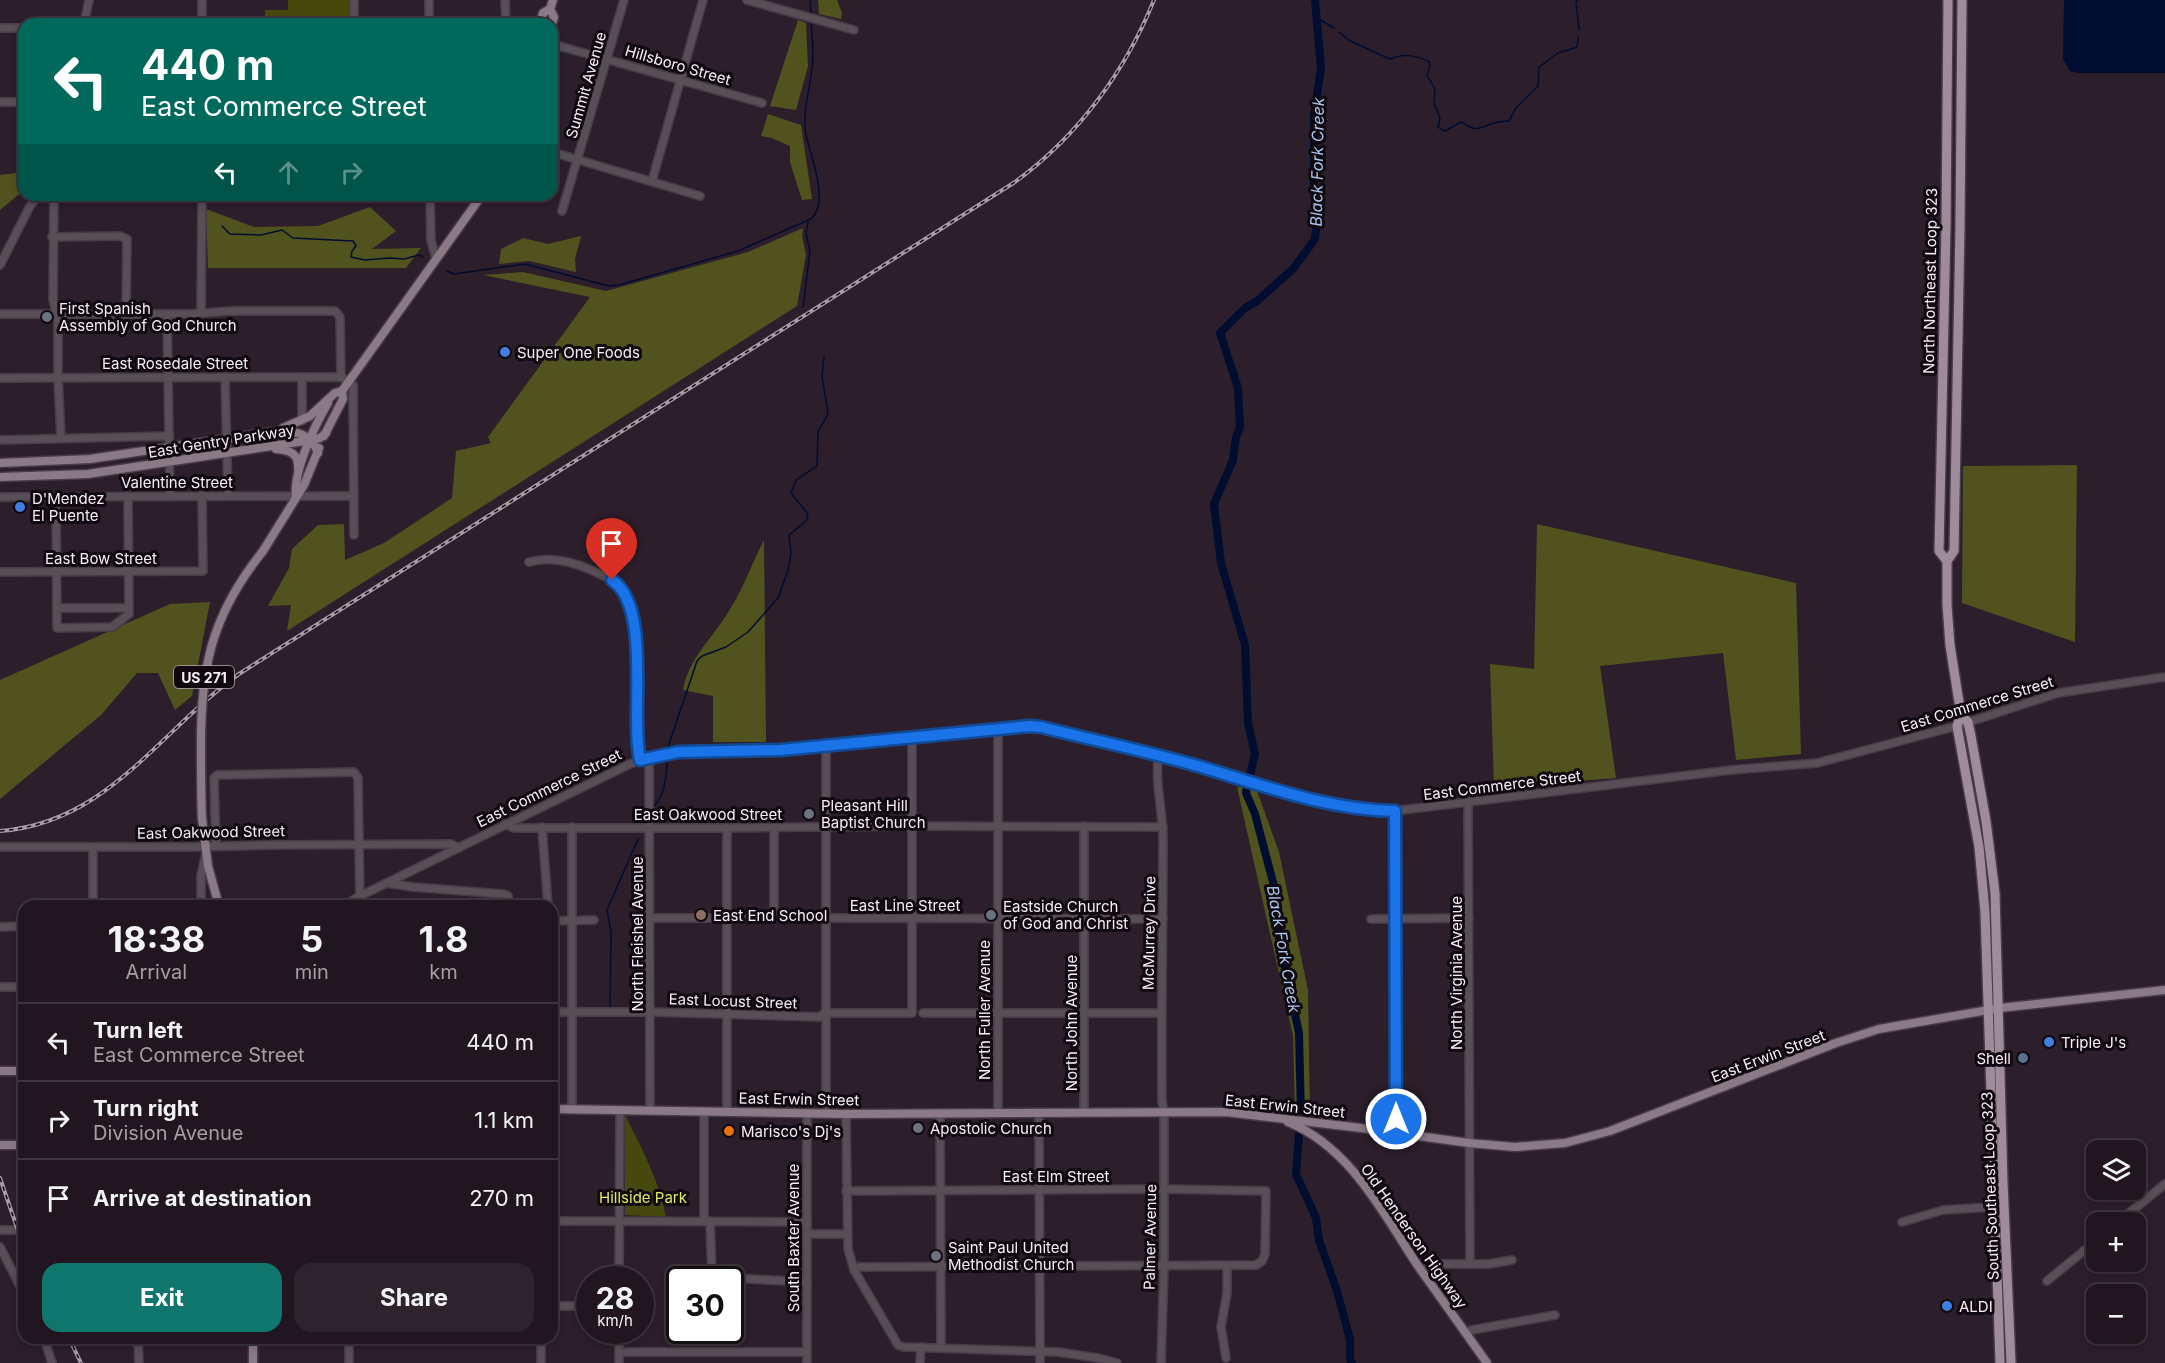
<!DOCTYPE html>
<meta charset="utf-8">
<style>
:root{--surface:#211620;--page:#2d232d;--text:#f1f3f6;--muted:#a29fa5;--line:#3e353e;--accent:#0f766e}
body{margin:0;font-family:Inter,sans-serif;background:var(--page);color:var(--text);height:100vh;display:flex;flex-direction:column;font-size:22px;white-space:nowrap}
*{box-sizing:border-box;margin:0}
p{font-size:20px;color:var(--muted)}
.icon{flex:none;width:33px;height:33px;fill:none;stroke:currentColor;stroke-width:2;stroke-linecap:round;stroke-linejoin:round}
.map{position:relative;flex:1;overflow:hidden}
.panel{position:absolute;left:18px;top:900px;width:540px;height:444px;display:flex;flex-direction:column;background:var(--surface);border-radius:18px;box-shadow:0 3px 9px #0003,0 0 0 2px var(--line)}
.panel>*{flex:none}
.hud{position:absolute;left:18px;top:18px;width:540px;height:183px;border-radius:18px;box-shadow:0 3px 9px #0003,0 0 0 2px var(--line);background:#00695c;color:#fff;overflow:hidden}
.controls{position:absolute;left:2086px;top:1140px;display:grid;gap:12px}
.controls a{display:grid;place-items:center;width:60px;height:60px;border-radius:12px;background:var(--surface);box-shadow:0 3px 9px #0003,0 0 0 2px var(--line);font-size:30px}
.speed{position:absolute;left:576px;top:1266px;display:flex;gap:12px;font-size:30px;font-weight:700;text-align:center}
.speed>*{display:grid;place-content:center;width:78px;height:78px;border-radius:50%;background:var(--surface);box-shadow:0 3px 9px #0003,0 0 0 2px var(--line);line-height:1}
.speed small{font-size:15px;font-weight:400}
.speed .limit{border:3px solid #111;border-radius:9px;background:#fff;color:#111}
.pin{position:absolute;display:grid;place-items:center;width:51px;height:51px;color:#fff;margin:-62px -26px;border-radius:50% 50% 50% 0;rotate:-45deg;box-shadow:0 0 6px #0007}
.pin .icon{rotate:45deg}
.me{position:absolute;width:66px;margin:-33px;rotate:0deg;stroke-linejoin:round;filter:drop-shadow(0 0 4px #0008)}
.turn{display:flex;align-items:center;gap:21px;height:126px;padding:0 24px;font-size:27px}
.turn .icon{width:78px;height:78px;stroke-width:2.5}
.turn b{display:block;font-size:42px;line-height:51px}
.lanes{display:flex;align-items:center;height:57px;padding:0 24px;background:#0003;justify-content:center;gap:30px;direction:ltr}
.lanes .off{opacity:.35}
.eta{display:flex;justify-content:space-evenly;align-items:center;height:102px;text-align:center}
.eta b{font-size:36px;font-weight:700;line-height:42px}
.cta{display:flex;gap:12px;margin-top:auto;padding:12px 24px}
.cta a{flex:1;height:69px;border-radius:18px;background:var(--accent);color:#fff;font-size:24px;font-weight:700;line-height:69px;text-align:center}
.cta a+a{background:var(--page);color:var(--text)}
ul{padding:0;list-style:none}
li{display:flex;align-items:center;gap:18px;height:78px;padding:0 24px;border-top:2px solid var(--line)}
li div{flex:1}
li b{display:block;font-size:22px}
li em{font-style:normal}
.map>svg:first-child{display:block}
.green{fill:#46490d}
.forest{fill:#50531d}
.water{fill:#000d30}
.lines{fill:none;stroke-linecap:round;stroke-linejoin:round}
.stream{stroke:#000d30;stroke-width:1.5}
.river{stroke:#000d30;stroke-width:8}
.minor-casing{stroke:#493b48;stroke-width:10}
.major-casing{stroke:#493b48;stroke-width:11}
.highway-casing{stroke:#493b48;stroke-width:12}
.minor{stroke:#574f55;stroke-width:7}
.major{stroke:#8b7a86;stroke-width:8}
.highway{stroke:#9f8b9a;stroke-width:9}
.rail-casing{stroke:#a79ba6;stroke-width:4}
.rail{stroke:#100a10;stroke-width:1.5;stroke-dasharray:4.5;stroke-linecap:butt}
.major-bridge-casing{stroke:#493b48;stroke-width:11;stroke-linecap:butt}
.major-bridge{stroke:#8b7a86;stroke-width:8}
.route-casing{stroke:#114b97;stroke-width:15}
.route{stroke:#1a73e8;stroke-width:10}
.worship-dot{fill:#6b7280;stroke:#100a10;stroke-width:2}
.shop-dot{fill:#3f7fe0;stroke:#100a10;stroke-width:2}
.education-dot{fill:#8d6e63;stroke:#100a10;stroke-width:2}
.service-dot{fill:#5c6f8a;stroke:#100a10;stroke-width:2}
.food-dot{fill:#e8710a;stroke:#100a10;stroke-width:2}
.labels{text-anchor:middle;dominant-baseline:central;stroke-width:6;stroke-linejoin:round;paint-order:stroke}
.shield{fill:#100a10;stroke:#b2aab2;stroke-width:1.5}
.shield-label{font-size:14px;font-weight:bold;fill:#f8eef7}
.street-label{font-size:15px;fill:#f8eef7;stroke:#100a10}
.poi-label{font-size:15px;fill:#f8eef7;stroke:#100a10;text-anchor:start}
.park-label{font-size:15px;fill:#e0e963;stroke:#100a10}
.water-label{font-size:16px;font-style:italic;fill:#abc6ed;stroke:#100a10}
</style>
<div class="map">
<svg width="2165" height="1363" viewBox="0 0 2165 1363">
<rect width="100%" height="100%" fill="#2c1e2b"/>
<g class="green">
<polygon points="288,0 350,0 350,24 265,24 265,10 288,10"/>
<path d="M625 1115C642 1149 659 1180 666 1217L625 1215Z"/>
</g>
<g class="forest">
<polygon points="818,0 837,0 842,13 841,19 819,14"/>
<polygon points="798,20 806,23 808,66 796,110 770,106"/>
<polygon points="16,109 24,110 24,190 0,210 0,175 16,173"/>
<polygon points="768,114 801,125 812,199 802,200 790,162 790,146 772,138 761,136"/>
<polygon points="370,207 396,231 372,249 421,248 406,268 208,268 206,209 254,227 318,226"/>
<polygon points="803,228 802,236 806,255 797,306 287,631 291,605 268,606 289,568 292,549 318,525 344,524 345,560 384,543 452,498 456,451 491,443 488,437 590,297 483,275 523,272 606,291 748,252"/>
<polygon points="581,236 575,259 576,272 529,261 499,264 501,249 523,238 548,244"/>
<polygon points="2077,465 2075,642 1962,603 1963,466"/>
<polygon points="1537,524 1796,583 1801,754 1736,760 1723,653 1600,666 1616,778 1494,788 1490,664 1534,669"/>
<path d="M764 540 766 742H713V696L683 690C689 657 713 638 729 611 743 589 752 563 764 540Z"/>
<polygon points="210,602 192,696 175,710 158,673 137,673 101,715 0,799 0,680 170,604"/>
<polygon points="1237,787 1256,788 1279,852 1308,990 1310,1116 1295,1114 1293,1036"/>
</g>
<polygon class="water" points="2064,0 2165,0 2165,73 2078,73 2070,71 2063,59"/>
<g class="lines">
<g class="stream">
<polyline points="810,0 811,16"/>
<polyline points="1578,0 1576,2 1579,30"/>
<polyline points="1317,18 1334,28"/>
<path d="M1339 32 1348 40 1390 59C1404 53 1415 55 1429 62L1430 66 1427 75 1435 89 1434 102 1440 118 1438 127 1445 131 1461 122C1477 132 1477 129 1494 123 1499 121 1503 122 1509 121L1516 108 1538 86 1539 67 1558 53 1577 47 1578 37"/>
<polyline points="222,226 230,234 261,235 282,230 293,238 353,241 356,246 352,251 351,257 365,260 389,258 404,259 419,255 423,257"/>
<path d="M447 271 454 274 525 264 609 286 619 285 738 251 811 219C830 203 811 157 806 135 802 111 810 91 812 67 814 52 812 35 811 20"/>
<polyline points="803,307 810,251 806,234 808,222"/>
<polyline points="668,747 697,661 702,656 726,647 748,632 778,598 788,570 791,553 789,535 806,521 808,514 791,493 796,480 817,466 818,432 828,414 822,376 824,357"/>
<path d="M653 807C667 794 665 775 668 758"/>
<polyline points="610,1007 611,932 607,910 638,839"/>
</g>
<g class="river">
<polyline points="1250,775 1255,754 1248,723 1245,645 1221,563 1214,504 1233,460 1236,437 1240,427 1238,388 1220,333 1245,308 1257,301 1293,269 1315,239 1318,210 1314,190 1314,115 1321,68 1315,0"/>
<polyline points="1247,787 1246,793 1255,814 1274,886 1279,939 1299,1033 1301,1115"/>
<polyline points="1299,1134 1296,1174 1316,1218 1319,1240 1337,1291 1350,1339 1350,1360 1352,1363"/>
</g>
<g class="minor-casing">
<g id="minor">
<polyline points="354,0 354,24"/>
<polyline points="429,0 429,24"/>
<polyline points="505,0 506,24"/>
<polyline points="747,0 854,30"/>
<polyline points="84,24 89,0"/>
<polyline points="202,24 202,0"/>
<polyline points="0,28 24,28"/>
<polyline points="552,44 762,103"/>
<polyline points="0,102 24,102"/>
<polyline points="552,152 700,196"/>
<polyline points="652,181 703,0"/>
<polyline points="54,195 53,299 58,322 58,377 61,438"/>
<polyline points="430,195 431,240 436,259"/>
<polyline points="562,211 624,0"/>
<polyline points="52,237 120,236 127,239 126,314"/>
<polyline points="0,265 29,208 38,195"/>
<polyline points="201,313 202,195"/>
<polyline points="0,314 191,314 230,311 335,311 340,317 341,377"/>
<polyline points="167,314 170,495"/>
<polyline points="225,377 228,495"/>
<polyline points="0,378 341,377 353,385 354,535"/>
<polyline points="302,421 302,377"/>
<polyline points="0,440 169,436"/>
<polyline points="56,496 57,628 112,627 129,614 128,496"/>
<polyline points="0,497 354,496"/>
<path d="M529 562C551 556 571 561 591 570 602 575 614 579 622 589 648 622 630 716 640 760"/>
<polyline points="0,572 203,571 202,495"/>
<polyline points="57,608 129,608"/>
<polyline points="826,746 826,1113"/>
<path d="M1159 755C1154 780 1163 812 1163 838 1163 925 1161 1013 1162 1101L1164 1112V1267L1161 1363"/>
<polyline points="649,757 650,1110"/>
<polyline points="1468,804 1470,1264"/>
<polyline points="1394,811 1395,1132"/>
<polyline points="505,824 514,828 727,828 913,826 1163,827"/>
<polyline points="542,827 548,906"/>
<polyline points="572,827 572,1109"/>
<polyline points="216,846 214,778 217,775 354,772 358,778 360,906"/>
<polyline points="0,847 190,847 276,845 451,844 459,848"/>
<polyline points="387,883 413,887 503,894 508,896 510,906"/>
<polyline points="93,906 93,847"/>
<polyline points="201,906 201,876 205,857"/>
<polyline points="343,906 360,896 630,764 655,755 678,752 781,750 1030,726 1041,727 1159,755 1338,805 1363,810 1394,811 1731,770 1817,763 1957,726 2058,693 2165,677"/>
<polyline points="649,918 771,918 774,907 774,828"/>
<polyline points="826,918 1163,919"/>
<polyline points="1371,919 1469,918"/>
<polyline points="552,921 594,920"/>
<polyline points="0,927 24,926"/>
<polyline points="0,987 24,987"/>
<polyline points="552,1012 650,1012 819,1017 825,1013 912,1013 912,737"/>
<polyline points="923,1013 1161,1013"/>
<polyline points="727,1112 727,828"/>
<polyline points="1084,1112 1084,826"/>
<polyline points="807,1113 807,1363"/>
<polyline points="940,1113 941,1347"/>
<polyline points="998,1113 998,728"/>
<polyline points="1039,1113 1040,1363"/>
<polyline points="846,1114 848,1249 854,1270 898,1345 904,1347 1058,1352 1098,1358 1117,1363"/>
<polyline points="846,1191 1165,1189 1266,1191 1265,1254 1262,1261 1256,1265 859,1267 854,1270"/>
<polyline points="704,1220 704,1112"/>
<polyline points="552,1221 807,1222"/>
<polyline points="710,1221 712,1277 807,1282"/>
<polyline points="1902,1222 1943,1210 1993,1207"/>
<polyline points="2118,1222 2165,1184"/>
<polyline points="0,1230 24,1230"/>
<polyline points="807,1234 846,1234"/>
<polyline points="0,1247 24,1294"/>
<polyline points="1421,1269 1434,1264 1488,1264 1512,1260"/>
<polyline points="619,1280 620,1110"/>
<polyline points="2047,1281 2097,1240"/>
<polyline points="552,1306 590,1306"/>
<polyline points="1466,1333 1472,1330 1555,1315"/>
<polyline points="44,1338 52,1363"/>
<polyline points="138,1338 139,1363"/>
<polyline points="349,1338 349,1363"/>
<polyline points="45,1341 60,1339 109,1338"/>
<polyline points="619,1352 807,1352"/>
<polyline points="1226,1358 1221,1327 1227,1293 1227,1266"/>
<polyline points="541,1363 541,1338"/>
<polyline points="619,1363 619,1330"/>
<polyline points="920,1363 921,1347"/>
</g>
</g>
<g class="major-casing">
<g id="major">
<polyline points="540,24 543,13 550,9"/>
<polyline points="552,24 554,17 550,9 553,0"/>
<polyline points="283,428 310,416 335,393 342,391 482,195"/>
<polyline points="324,436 343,399 342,391"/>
<path d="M276 449C289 450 299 453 298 468"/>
<path d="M0 463 90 459 271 432C291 431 310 430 318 453"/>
<polyline points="0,477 88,474 311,440 320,438 326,433"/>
<path d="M296 496C293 471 315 425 328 403"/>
<polyline points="263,551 304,485 319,448"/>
<polyline points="202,818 208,866 219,906"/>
<polyline points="0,1071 24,1071"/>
<polyline points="552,1109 846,1114 1226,1112 1361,1128 1469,1143 1515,1147 1565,1143 1610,1131 1836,1043 1879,1029 2000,1008 2165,990"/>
<path d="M1288 1122C1350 1147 1383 1213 1418 1266 1441 1298 1464 1331 1487 1363"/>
<polyline points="0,1145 24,1145"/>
<polyline points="253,1363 253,1338"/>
</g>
</g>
<g class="highway-casing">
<g id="highway">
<polyline points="1962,0 1960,227 1954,551 1947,561 1947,605 1950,645 1961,715 1957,726 1979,847 1985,912 2000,1363"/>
<polyline points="1947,561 1939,551 1946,226 1948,0"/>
<polyline points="1961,715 1968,722 1971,736 1986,821 1995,893 2003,1182 2011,1363"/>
</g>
</g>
<use href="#minor" class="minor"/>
<use href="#major" class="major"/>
<use href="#highway" class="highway"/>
<g class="rail-casing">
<g id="rail">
<path d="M0 831C108 823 159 731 239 674L1015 182C1078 136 1125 72 1154 0"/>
<polyline points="0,1178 24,1248"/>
<polyline points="69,1338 81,1363"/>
</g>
</g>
<use href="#rail" class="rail"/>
<g class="major-bridge-casing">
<path id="major-bridge" d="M202 818C201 796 201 774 201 753 200 670 210 617 263 551"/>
</g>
<use href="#major-bridge" class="major-bridge"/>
</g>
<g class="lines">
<g class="route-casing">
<path id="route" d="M612 580C652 607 630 715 640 760L678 752 781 750 1030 726 1041 727C1093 740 1146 751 1198 766 1262 785 1327 810 1395 811L1396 1119"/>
</g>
<use href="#route" class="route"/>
</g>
<g class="worship-dot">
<circle cx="47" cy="317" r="6"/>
<circle cx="809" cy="814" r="6"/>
<circle cx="991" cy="915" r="6"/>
<circle cx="918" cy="1128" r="6"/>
<circle cx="936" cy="1256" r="6"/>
</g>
<g class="shop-dot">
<circle cx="505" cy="352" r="6"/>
<circle cx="20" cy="507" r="6"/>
<circle cx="2049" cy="1042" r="6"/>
<circle cx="1947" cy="1306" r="6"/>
</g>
<circle class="education-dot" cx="701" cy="915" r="6"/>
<circle class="service-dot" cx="2023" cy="1058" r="6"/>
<circle class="food-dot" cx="729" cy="1131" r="6"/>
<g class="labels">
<rect class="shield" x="174" y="666" width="60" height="22" rx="4.5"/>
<g class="shield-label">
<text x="204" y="677">US 271</text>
</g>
<g class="street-label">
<text transform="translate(678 65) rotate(16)">Hillsboro Street</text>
<text transform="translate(586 85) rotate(-74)">Summit Avenue</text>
<text transform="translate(1930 281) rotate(-89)">North Northeast Loop 323</text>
<text x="175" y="363">East Rosedale Street</text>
<text transform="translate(221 441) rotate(-9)">East Gentry Parkway</text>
<text x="177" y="482">Valentine Street</text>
<text x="101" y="558">East Bow Street</text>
<text transform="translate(1977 704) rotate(-17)">East Commerce Street</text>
<text transform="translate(1502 785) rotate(-7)">East Commerce Street</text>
<text transform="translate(549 788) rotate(-26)">East Commerce Street</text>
<text x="708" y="814">East Oakwood Street</text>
<text transform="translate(211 832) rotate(-1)">East Oakwood Street</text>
<text x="905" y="905">East Line Street</text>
<text transform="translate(1149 933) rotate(-89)">McMurrey Drive</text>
<text transform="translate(637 934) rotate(-90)">North Fleishel Avenue</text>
<text transform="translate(1456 973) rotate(-90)">North Virginia Avenue</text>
<text transform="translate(733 1001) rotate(2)">East Locust Street</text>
<text transform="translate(984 1010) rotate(-90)">North Fuller Avenue</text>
<text transform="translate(1071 1023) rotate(-90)">North John Avenue</text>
<text transform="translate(1768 1056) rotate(-21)">East Erwin Street</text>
<text transform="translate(799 1099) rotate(1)">East Erwin Street</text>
<text transform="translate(1285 1106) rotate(6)">East Erwin Street</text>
<text x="1056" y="1176">East Elm Street</text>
<text transform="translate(1990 1186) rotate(-92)">South Southeast Loop 323</text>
<text transform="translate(1414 1236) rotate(55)">Old Henderson Highway</text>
<text transform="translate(1150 1237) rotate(-89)">Palmer Avenue</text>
<text transform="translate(793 1238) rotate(-90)">South Baxter Avenue</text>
</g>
<g class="poi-label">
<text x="59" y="308">First Spanish<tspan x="59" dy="17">Assembly of God Church</tspan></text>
<text x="517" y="352">Super One Foods</text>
<text x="32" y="498">D'Mendez<tspan x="32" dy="17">El Puente</tspan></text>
<text x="821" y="805">Pleasant Hill<tspan x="821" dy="17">Baptist Church</tspan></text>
<text x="1003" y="906">Eastside Church<tspan x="1003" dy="17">of God and Christ</tspan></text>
<text x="713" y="915">East End School</text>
<text x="2061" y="1042">Triple J's</text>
<text x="2011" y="1058" text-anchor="end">Shell</text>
<text x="930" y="1128">Apostolic Church</text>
<text x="741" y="1131">Marisco's Dj's</text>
<text x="948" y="1247">Saint Paul United<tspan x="948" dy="17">Methodist Church</tspan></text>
<text x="1959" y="1306">ALDI</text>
</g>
<g class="park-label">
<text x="643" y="1197">Hillside Park</text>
</g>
<g class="water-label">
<text transform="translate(1317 162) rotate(-89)">Black Fork Creek</text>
<text transform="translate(1284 949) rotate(80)">Black Fork Creek</text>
</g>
</g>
</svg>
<div class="controls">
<a><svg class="icon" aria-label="layers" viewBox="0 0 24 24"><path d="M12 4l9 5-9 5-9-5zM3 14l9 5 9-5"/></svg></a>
<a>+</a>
<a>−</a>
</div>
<div class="speed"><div>28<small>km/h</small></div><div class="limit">30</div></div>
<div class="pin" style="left:612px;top:580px;background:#d93025"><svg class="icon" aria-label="arrive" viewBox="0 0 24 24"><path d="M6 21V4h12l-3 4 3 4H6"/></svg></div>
<svg class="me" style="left:1396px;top:1119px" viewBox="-20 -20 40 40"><circle r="17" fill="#1a73e8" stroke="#fff" stroke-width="3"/><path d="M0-11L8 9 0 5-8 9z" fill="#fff"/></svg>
<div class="hud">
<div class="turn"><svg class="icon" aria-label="left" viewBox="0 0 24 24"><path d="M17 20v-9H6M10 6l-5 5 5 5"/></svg><div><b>440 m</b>East Commerce Street</div></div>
<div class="lanes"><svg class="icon" aria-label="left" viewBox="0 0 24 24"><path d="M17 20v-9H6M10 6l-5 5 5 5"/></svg><svg class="icon off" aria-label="ahead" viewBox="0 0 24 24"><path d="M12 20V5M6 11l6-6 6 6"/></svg><svg class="icon off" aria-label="right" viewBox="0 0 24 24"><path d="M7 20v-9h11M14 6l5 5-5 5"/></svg></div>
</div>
<section class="panel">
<div class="eta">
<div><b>18:38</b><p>Arrival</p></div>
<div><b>5</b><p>min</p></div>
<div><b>1.8</b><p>km</p></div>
</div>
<ul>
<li><svg class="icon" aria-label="left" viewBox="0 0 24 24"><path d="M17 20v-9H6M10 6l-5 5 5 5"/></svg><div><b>Turn left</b><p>East Commerce Street</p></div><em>440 m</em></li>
<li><svg class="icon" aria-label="right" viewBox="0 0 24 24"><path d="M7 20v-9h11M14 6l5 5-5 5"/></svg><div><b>Turn right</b><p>Division Avenue</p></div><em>1.1 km</em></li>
<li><svg class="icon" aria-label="arrive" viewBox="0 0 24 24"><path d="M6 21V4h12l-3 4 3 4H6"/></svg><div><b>Arrive at destination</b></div><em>270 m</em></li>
</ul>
<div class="cta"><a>Exit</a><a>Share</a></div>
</section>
</div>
